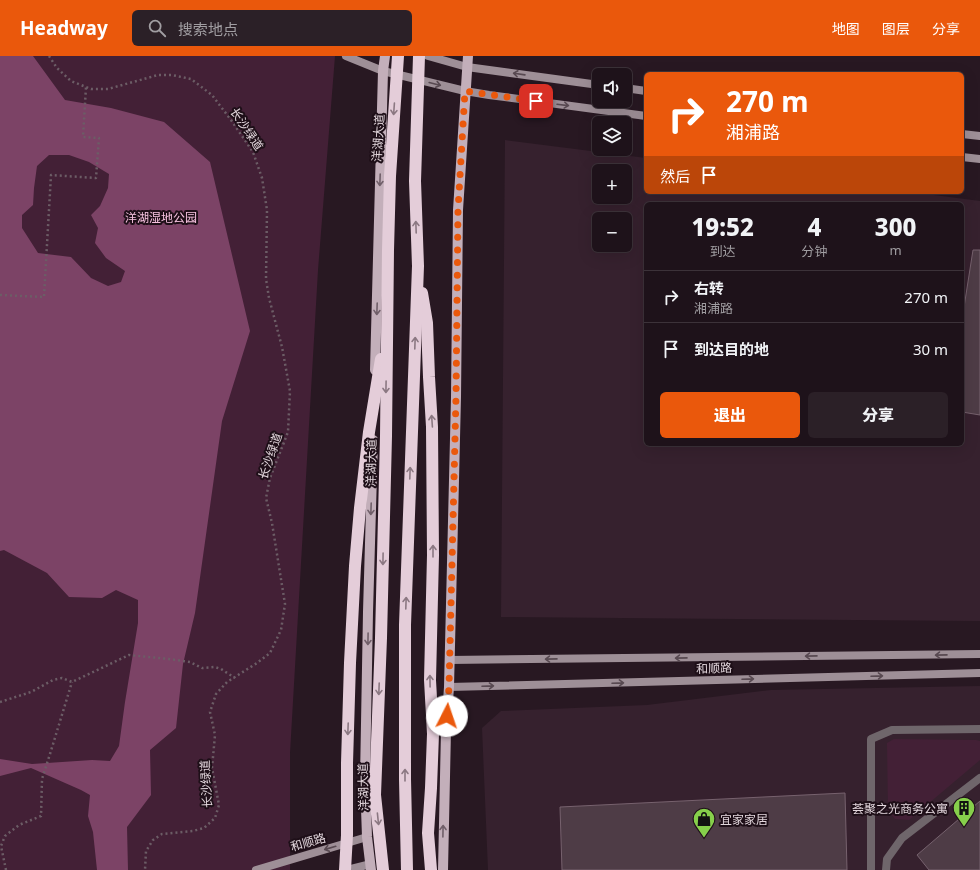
<!DOCTYPE html>
<html lang="zh">
<meta charset="utf-8">
<style>
:root{--surface:#1e121a;--page:#2b2027;--text:#f1f3f6;--muted:#a19ea2;--line:#3c3239;--accent:#ea580c}
body{margin:0;font-family:"Noto Sans","Noto Sans SC",sans-serif;background:var(--page);color:var(--text);height:100vh;display:flex;flex-direction:column;font-size:15px;white-space:nowrap}
*{box-sizing:border-box;margin:0}
p{font-size:13px;color:var(--muted)}
.icon{flex:none;width:22px;height:22px;fill:none;stroke:currentColor;stroke-width:2;stroke-linecap:round;stroke-linejoin:round}
.map{position:relative;flex:1;overflow:hidden}
.panel{position:absolute;left:644px;top:146px;width:320px;height:244px;display:flex;flex-direction:column;background:var(--surface);border-radius:6px;box-shadow:0 4px 16px #0002,0 0 0 1px var(--line)}
.panel>*{flex:none}
.hud{position:absolute;left:644px;top:16px;width:320px;height:122px;border-radius:6px;box-shadow:0 4px 16px #0002,0 0 0 1px var(--line);background:#ea580c;color:#fff;overflow:hidden}
.buttons{position:absolute;left:592px;top:12px;display:grid;gap:8px}
.buttons a{display:grid;place-items:center;width:40px;height:40px;border-radius:6px;background:var(--surface);box-shadow:0 4px 16px #0002,0 0 0 1px var(--line);font-size:20px}
.pin{position:absolute;display:grid;place-items:center;width:34px;height:34px;color:#fff;margin:-17px;border-radius:8px;box-shadow:0 2px 6px #0006}
.me{position:absolute;width:44px;margin:-22px;rotate:4deg;stroke-linejoin:round;filter:drop-shadow(0 0 3px #0008)}
.turn{display:flex;align-items:center;gap:14px;height:84px;padding:0 16px;font-size:18px}
.turn .icon{width:52px;height:52px;stroke-width:2.5}
.turn b{display:block;font-size:28px;line-height:34px}
.then{display:flex;align-items:center;height:38px;padding:0 16px;background:#0003;gap:8px;font-size:15px}
.eta{display:flex;justify-content:space-evenly;align-items:center;height:68px;text-align:center}
.eta b{font-size:24px;font-weight:800;line-height:28px}
.cta{display:flex;gap:8px;margin-top:auto;padding:8px 16px}
.cta a{flex:1;height:46px;border-radius:6px;background:var(--accent);color:#fff;font-size:16px;font-weight:800;line-height:46px;text-align:center}
.cta a+a{background:var(--page);color:var(--text)}
ul{padding:0;list-style:none}
li{display:flex;align-items:center;gap:12px;height:52px;padding:0 16px;border-top:1px solid var(--line)}
li div{flex:1}
li b{display:block;font-size:15px}
li em{font-style:normal}
header{display:flex;align-items:center;gap:24px;box-sizing:border-box;height:56px;padding:0 20px;background:var(--accent);color:#fff}
header strong{font-size:19px}
nav{display:flex;gap:22px;margin-inline-start:auto;font-size:14px}
.search{width:280px;height:36px;background:var(--page);display:flex;align-items:center;gap:10px;box-sizing:border-box;padding:0 14px;border-radius:6px;color:var(--muted);font-size:15px}
.map>svg:first-child{display:block}
.built{fill:#36212e;fill-rule:evenodd}
.green{fill:#432036}
.water{fill:#7c4366;fill-rule:evenodd}
.building{fill:#4e3c46;stroke:#77626e}
.lines{fill:none;stroke-linecap:round;stroke-linejoin:round}
.path{stroke:#6c5d66;stroke-width:2.5;stroke-dasharray:2 3;stroke-linecap:butt}
.lane{stroke:#6f666b;stroke-width:8}
.secondary{stroke:#9e8f97;stroke-width:8}
.primary{stroke:#c3afba;stroke-width:10}
.highway{stroke:#e4cdd9;stroke-width:12}
.oneway{stroke:#584951}
.oneway2{stroke:#8b7882}
.oneway3{stroke:#705f69}
.route{stroke:#ea580c;stroke-width:7;stroke-dasharray:0 12.6}
.labels{text-anchor:middle;dominant-baseline:central;stroke-width:4;stroke-linejoin:round;paint-order:stroke}
.street-label{font-size:12px;fill:#e2d6dc;stroke:#1e0f18}
.park-label{font-size:12px;fill:#f7c2e0;stroke:#1e0f18}
.poi-label{font-size:12px;fill:#e2d6dc;stroke:#1e0f18;text-anchor:end}
</style>
<header>
<strong>Headway</strong>
<div class="search"><svg class="icon" aria-label="search" viewBox="0 0 24 24"><circle cx="10" cy="10" r="6"/><path d="M15 15l6 6"/></svg>搜索地点</div>
<nav><a>地图</a><a>图层</a><a>分享</a></nav>
</header>
<div class="map">
<svg width="980" height="814" viewBox="0 0 980 814">
<rect width="100%" height="100%" fill="#281822"/>
<g class="built">
<path d="M505 84 646 102V136H911L980 145V565L501 561ZM599 115H625V141H599ZM646 148H962V388H646ZM599 163H625V189H599Z"/>
<polygon points="980,630 980,814 488,814 482,672 501,655 647,649 771,634"/>
</g>
<g class="green">
<polygon points="0,0 335,0 318,214 290,697 290,814 0,814"/>
<polygon points="894,683 976,684 980,685 980,704 909,764 895,763 888,754 887,687"/>
</g>
<path class="water" d="M0 0H33L65 44 111 52 164 66 210 106 250 275 222 365 195 557 183 608 176 672 150 694 151 739 127 771 128 814H97L93 776 88 760 90 739 81 734 31 712 0 720V703L32 708 92 704 110 705 119 690 125 646 138 567V544L116 534 102 542 69 541 47 517 4 494 0 495ZM49 99H69L89 106 109 118 108 132 100 150 91 159 98 172 95 187 106 202 125 215 121 226 108 230 91 222 71 201 38 197 22 172V159L33 149 34 132 37 110Z"/>
<g class="building">
<polygon points="973,194 980,194 980,359 962,356 962,264"/>
<polygon points="845,737 847,814 562,814 560,751"/>
<polygon points="980,745 980,814 929,814 917,799"/>
</g>
<g class="lines">
<g class="path">
<polyline points="49,0 57,12 71,25 91,33 108,33 158,19 172,19 191,23 212,39 231,64 253,96 262,122 267,154 266,223 269,242 282,291 290,335 288,376 270,422 266,442 272,467 285,548 281,574 270,597 257,607 227,626 216,638 210,656 215,679 212,712 219,749 215,762 204,772 193,775 162,778 153,784 146,795 145,814"/>
<polyline points="0,239 44,241 51,119 96,122 99,82 83,81 86,31"/>
<polyline points="0,646 31,636 53,624 62,622 72,626 129,599 169,603 190,606 202,612 215,611 221,613 235,622"/>
<polyline points="6,814 1,790 5,780 19,769 41,760 42,723 50,698 72,626"/>
</g>
<g class="lane">
<polyline points="871,814 871,683 892,674 980,673"/>
<polyline points="886,814 887,803 902,782 980,722"/>
</g>
<g class="secondary">
<polyline points="346,0 383,15 465,35 489,39 646,60"/>
<polyline points="428,0 467,11 599,29"/>
<polyline points="625,32 646,35"/>
<polyline points="962,78 980,80"/>
<polyline points="962,101 980,103"/>
<polyline points="449,604 980,598"/>
<polyline points="449,631 980,617"/>
<polyline points="256,814 367,781"/>
<polyline points="347,814 371,808"/>
</g>
<g class="primary">
<polyline points="375,314 383,15 385,0"/>
<polyline points="371,814 367,781 365,723 368,556 373,384"/>
<polyline points="443,814 446,674 449,631 456,341 458,154 468,0"/>
</g>
<g class="highway">
<polyline points="422,237 427,267 429,321 432,371 433,499 430,624 433,678 431,732 428,777 431,814"/>
<polyline points="345,814 347,779 347,707 350,607 355,510 360,452 369,376 381,303"/>
<polyline points="383,814 375,739 381,582 386,380 388,194 390,120 398,0"/>
<polyline points="407,814 405,723 405,569 418,210 415,125 419,0"/>
</g>
</g>
<defs><path id="oneway-shaft" d="M-6 0H5M1.5-3L5.5 0L1.5 3" fill="none" stroke-width="1.6" stroke-linecap="round" stroke-linejoin="round"/></defs>
<g class="oneway">
<use href="#oneway-shaft" transform="translate(519 18) rotate(-172)"/>
<use href="#oneway-shaft" transform="translate(435 28) rotate(14)"/>
<use href="#oneway-shaft" transform="translate(563 49) rotate(7)"/>
<use href="#oneway-shaft" transform="translate(941 599) rotate(179)"/>
<use href="#oneway-shaft" transform="translate(811 600) rotate(179)"/>
<use href="#oneway-shaft" transform="translate(681 602) rotate(179)"/>
<use href="#oneway-shaft" transform="translate(551 603) rotate(179)"/>
<use href="#oneway-shaft" transform="translate(877 620) rotate(-2)"/>
<use href="#oneway-shaft" transform="translate(748 623) rotate(-2)"/>
<use href="#oneway-shaft" transform="translate(618 627) rotate(-2)"/>
<use href="#oneway-shaft" transform="translate(488 630) rotate(-2)"/>
<use href="#oneway-shaft" transform="translate(330 792) rotate(164)"/>
</g>
<g class="oneway2">
<use href="#oneway-shaft" transform="translate(394 53) rotate(94)"/>
<use href="#oneway-shaft" transform="translate(416 171) rotate(-92)"/>
<use href="#oneway-shaft" transform="translate(415 287) rotate(-88)"/>
<use href="#oneway-shaft" transform="translate(386 331) rotate(91)"/>
<use href="#oneway-shaft" transform="translate(432 365) rotate(-94)"/>
<use href="#oneway-shaft" transform="translate(410 417) rotate(-88)"/>
<use href="#oneway-shaft" transform="translate(433 495) rotate(-90)"/>
<use href="#oneway-shaft" transform="translate(383 503) rotate(91)"/>
<use href="#oneway-shaft" transform="translate(406 547) rotate(-88)"/>
<use href="#oneway-shaft" transform="translate(430 625) rotate(-91)"/>
<use href="#oneway-shaft" transform="translate(379 633) rotate(92)"/>
<use href="#oneway-shaft" transform="translate(348 673) rotate(92)"/>
<use href="#oneway-shaft" transform="translate(405 719) rotate(-90)"/>
<use href="#oneway-shaft" transform="translate(378 763) rotate(84)"/>
</g>
<g class="oneway3">
<use href="#oneway-shaft" transform="translate(380 124) rotate(92)"/>
<use href="#oneway-shaft" transform="translate(377 253) rotate(92)"/>
<use href="#oneway-shaft" transform="translate(371 453) rotate(92)"/>
<use href="#oneway-shaft" transform="translate(368 583) rotate(91)"/>
<use href="#oneway-shaft" transform="translate(443 775) rotate(-89)"/>
</g>
<g class="lines">
<polyline class="route" points="447,660 449,631 456,341 458,154 465,35 536,45"/>
</g>
<defs>
<g id="building-pin" transform="scale(1.15)"><path d="M0 17L-7.5 6A9.5 9.5 0 1 1 7.5 6Z" fill="#86cf4b" stroke="#1e0f18"/><path d="M-4-6H4V6H1V3H-1V6H-4ZM-2.5-4.3h1.7v1.8h-1.7ZM.8-4.3h1.7v1.8H.8ZM-2.5-1h1.7V.8h-1.7ZM.8-1h1.7V.8H.8Z" fill="#111"/></g>
<g id="shop-pin" transform="scale(1.15)"><path d="M0 17L-7.5 6A9.5 9.5 0 1 1 7.5 6Z" fill="#86cf4b" stroke="#1e0f18"/><path d="M-5-2.5h2.3a2.7 3.5 0 0 1 5.4 0H5L5.5 6h-11ZM-1.5-2.5h3a1.5 2.3 0 0 0-3 0Z" fill="#111"/></g>
</defs>
<g fill-rule="evenodd">
<use href="#building-pin" x="964" y="752"/>
<use href="#shop-pin" x="704" y="763"/>
</g>
<g class="labels">
<g class="street-label">
<text transform="translate(247 73) rotate(56)">长沙绿道</text>
<text transform="translate(378 82) rotate(-86)">洋湖大道</text>
<text transform="translate(270 400) rotate(-71)">长沙绿道</text>
<text transform="translate(371 407) rotate(-89)">洋湖大道</text>
<text transform="translate(714 612) rotate(-2)">和顺路</text>
<text transform="translate(206 728) rotate(-93)">长沙绿道</text>
<text transform="translate(363 731) rotate(-91)">洋湖大道</text>
<text transform="translate(308 786) rotate(-16)">和顺路</text>
</g>
<g class="park-label">
<text x="161" y="161">洋湖湿地公园</text>
</g>
<g class="poi-label">
<text x="948" y="752">荟聚之光商务公寓</text>
<text x="720" y="763" text-anchor="start">宜家家居</text>
</g>
</g>
</svg>
<div class="buttons">
<a><svg class="icon" aria-label="sound" viewBox="0 0 24 24"><path d="M4 9h4l5-4v14l-5-4H4zM17 9q2 3 0 6"/></svg></a>
<a><svg class="icon" aria-label="layers" viewBox="0 0 24 24"><path d="M12 4l9 5-9 5-9-5zM3 14l9 5 9-5"/></svg></a>
<a>+</a>
<a>−</a>
</div>
<div class="pin" style="left:536px;top:45px;background:#d93025"><svg class="icon" aria-label="arrive" viewBox="0 0 24 24"><path d="M6 21V4h12l-3 4 3 4H6"/></svg></div>
<svg class="me" style="left:447px;top:660px" viewBox="-20 -20 40 40"><circle r="19" fill="#fff"/><path d="M0-13L10 11 0 6-10 11z" fill="#ea580c"/></svg>
<div class="hud">
<div class="turn"><svg class="icon" aria-label="right" viewBox="0 0 24 24"><path d="M7 20v-9h11M14 6l5 5-5 5"/></svg><div><b>270 m</b>湘浦路</div></div>
<div class="then">然后<svg class="icon" aria-label="arrive" viewBox="0 0 24 24"><path d="M6 21V4h12l-3 4 3 4H6"/></svg></div>
</div>
<section class="panel">
<div class="eta">
<div><b>19:52</b><p>到达</p></div>
<div><b>4</b><p>分钟</p></div>
<div><b>300</b><p>m</p></div>
</div>
<ul>
<li><svg class="icon" aria-label="right" viewBox="0 0 24 24"><path d="M7 20v-9h11M14 6l5 5-5 5"/></svg><div><b>右转</b><p>湘浦路</p></div><em>270 m</em></li>
<li><svg class="icon" aria-label="arrive" viewBox="0 0 24 24"><path d="M6 21V4h12l-3 4 3 4H6"/></svg><div><b>到达目的地</b></div><em>30 m</em></li>
</ul>
<div class="cta"><a>退出</a><a>分享</a></div>
</section>
</div>
